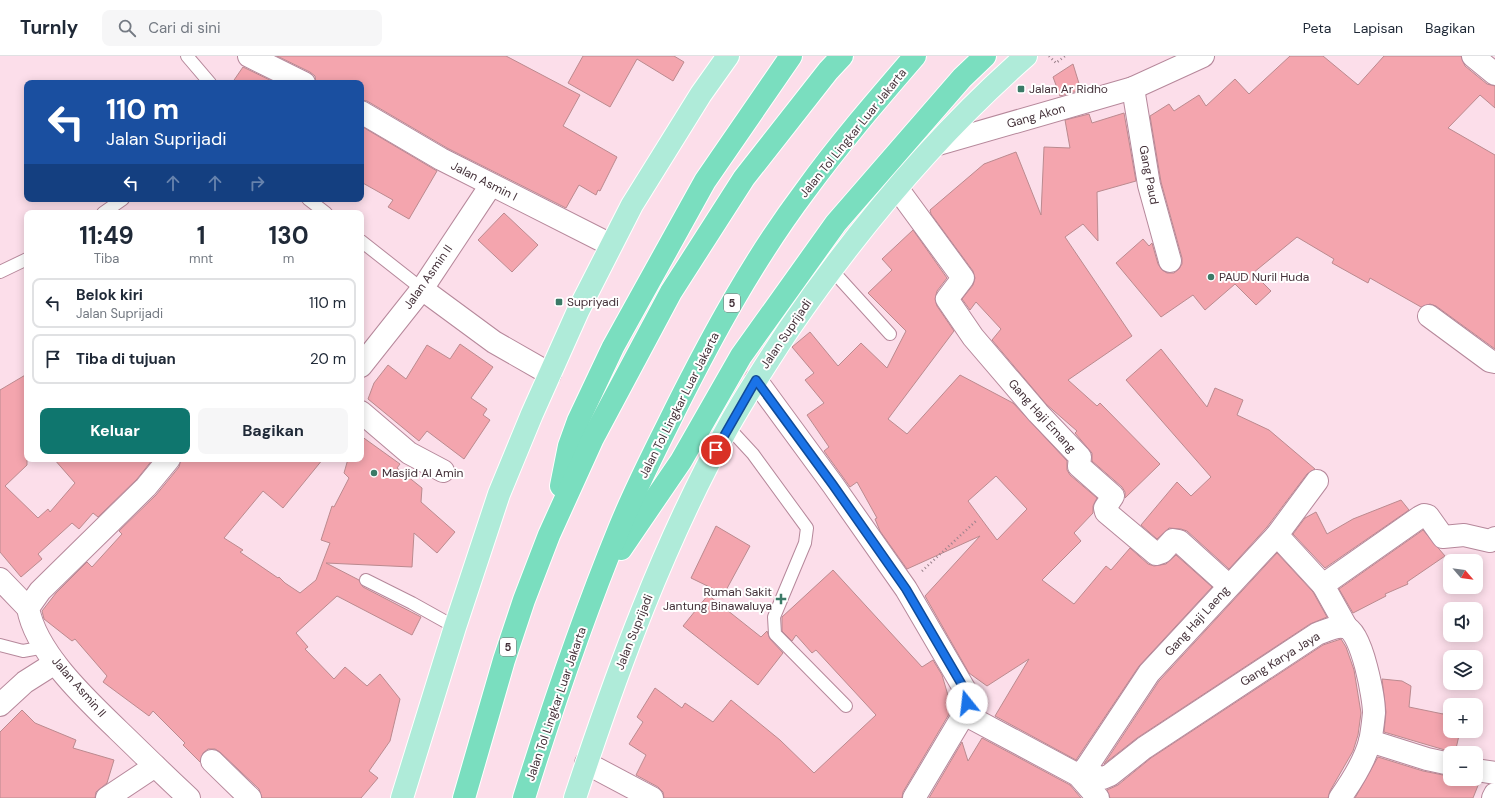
<!DOCTYPE html>
<html lang="id">
<meta charset="utf-8">
<style>
:root{--surface:#fff;--page:#f6f6f7;--text:#1f2937;--muted:#747a83;--line:#e0e1e3;--accent:#0f766e}
body{margin:0;font-family:"DM Sans",sans-serif;background:var(--page);color:var(--text);height:100vh;display:flex;flex-direction:column;font-size:15px;white-space:nowrap}
*{box-sizing:border-box;margin:0}
p{font-size:13px;color:var(--muted)}
.icon{flex:none;width:22px;height:22px;fill:none;stroke:currentColor;stroke-width:2;stroke-linecap:round;stroke-linejoin:round}
.map{position:relative;flex:1;overflow:hidden}
.panel{position:absolute;left:24px;top:154px;width:340px;height:252px;display:flex;flex-direction:column;background:var(--surface);border-radius:8px;box-shadow:0 2px 10px #0003}
.panel>*{flex:none}
.guide{position:absolute;left:24px;top:24px;width:340px;height:122px;border-radius:8px;box-shadow:0 2px 10px #0003;background:#1a4fa0;color:#fff;overflow:hidden}
.needle{width:26px;rotate:118deg}
.buttons{position:absolute;left:1443px;top:498px;display:grid;gap:8px}
.buttons a{display:grid;place-items:center;width:40px;height:40px;border-radius:8px;background:var(--surface);box-shadow:0 2px 10px #0003;font-size:20px}
.pin{position:absolute;display:grid;place-items:center;width:34px;height:34px;color:#fff;margin:-17px;border:2px solid #fff;border-radius:50%;box-shadow:0 1px 4px #0007}
.me{position:absolute;width:44px;margin:-22px;rotate:344deg;stroke-linejoin:round;filter:drop-shadow(0 0 3px #0008)}
.turn{display:flex;align-items:center;gap:14px;height:84px;padding:0 16px;font-size:18px}
.turn .icon{width:52px;height:52px;stroke-width:2.5}
.turn b{display:block;font-size:28px;line-height:34px}
.lanes{display:flex;align-items:center;height:38px;padding:0 16px;background:#0003;justify-content:center;gap:20px;direction:ltr}
.lanes .off{opacity:.35}
.eta{display:flex;justify-content:space-evenly;align-items:center;height:68px;text-align:center}
.eta b{font-size:24px;font-weight:700;line-height:28px}
.cta{display:flex;gap:8px;margin-top:auto;padding:8px 16px}
.cta a{flex:1;height:46px;border-radius:8px;background:var(--accent);color:#fff;font-size:16px;font-weight:700;line-height:46px;text-align:center}
.cta a+a{background:var(--page);color:var(--text)}
ul{padding:0;list-style:none}
li{display:flex;align-items:center;gap:12px;height:50px;margin:0 8px 6px;padding:0 8px;border:2px solid var(--line);border-radius:8px}
li div{flex:1}
li b{display:block;font-size:15px}
li em{font-style:normal}
header{display:flex;align-items:center;gap:24px;box-sizing:border-box;height:56px;padding:0 20px;background:var(--surface);border-bottom:1px solid var(--line)}
header strong{font-size:19px}
nav{display:flex;gap:22px;margin-inline-start:auto;font-size:14px}
.search{width:280px;height:36px;background:var(--page);display:flex;align-items:center;gap:10px;box-sizing:border-box;padding:0 14px;border-radius:8px;color:var(--muted);font-size:15px}
.map>svg:first-child{display:block}
.building{fill:#f4a5ae;stroke:#bb8a8f;fill-rule:evenodd}
.lines{fill:none;stroke-linecap:round;stroke-linejoin:round}
.service-casing{stroke:#b6889b;stroke-width:14}
.minor-casing{stroke:#b6889b;stroke-width:24}
.primary-casing{stroke:#fff;stroke-width:24}
.motorway-casing{stroke:#fff;stroke-width:24}
.path{stroke:#99818b;stroke-width:2.5;stroke-dasharray:1 3;stroke-linecap:butt}
.service{stroke:#fff;stroke-width:12}
.minor{stroke:#fff;stroke-width:22}
.primary{stroke:#afebd9;stroke-width:22}
.motorway{stroke:#7adebf;stroke-width:22}
.route-casing{stroke:#114b97;stroke-width:10}
.route{stroke:#1a73e8;stroke-width:7}
.poi-dot{fill:#3b7a67;stroke:#fff;stroke-width:1.5}
.labels{text-anchor:middle;dominant-baseline:central;stroke-width:4;stroke-linejoin:round;paint-order:stroke}
.shield{fill:#fff;stroke:#7c6f74;stroke-width:1}
.shield-label{font-size:11px;font-weight:bold;fill:#443139}
.poi-label{font-size:12px;fill:#443139;stroke:#fff;text-anchor:start}
.street-label{font-size:12px;fill:#443139;stroke:#fff}
</style>
<header>
<strong>Turnly</strong>
<div class="search"><svg class="icon" aria-label="search" viewBox="0 0 24 24"><circle cx="10" cy="10" r="6"/><path d="M15 15l6 6"/></svg>Cari di sini</div>
<nav><a>Peta</a><a>Lapisan</a><a>Bagikan</a></nav>
</header>
<div class="map">
<svg width="1495" height="742" viewBox="0 0 1495 742">
<rect width="100%" height="100%" fill="#fcdeea"/>
<g class="building">
<polygon points="277,0 506,0 580,39 563,70 617,101 600,135 598,134 596,139 579,129 566,152 447,92 367,45 361,44 361,27 316,27 315,20 310,16"/>
<polygon points="583,0 674,0 684,6 673,25 637,3 610,51 568,27"/>
<polygon points="1290,0 1323,0 1358,29 1384,0 1461,0 1465,10 1487,28 1495,30 1495,52 1480,39 1448,72 1495,99 1495,293 1436,250 1430,248 1421,251 1370,222 1368,227 1332,207 1334,203 1297,181 1253,217 1271,235 1256,249 1235,228 1205,254 1193,239 1161,261 1116,207 1143,183 1149,190 1152,187 1158,208 1162,214 1167,217 1174,217 1179,213 1182,208 1182,202 1161,126 1150,60 1169,48 1174,55 1199,39 1206,50 1235,23 1249,38"/>
<polygon points="1073,8 1081,34 1060,40 1053,21"/>
<polygon points="243,11 276,27 232,27"/>
<polygon points="1124,57 1136,125 1097,136 1098,185 1083,168 1065,181 1132,280 1068,324 1097,350 1100,347 1160,408 1125,442 1125,436 1122,431 1092,405 1092,397 1075,377 1077,375 1046,348 992,284 1001,273 976,246 970,254 962,243 973,229 975,222 973,215 931,158 930,154 984,108 1016,96 1041,159 1044,91 1070,92 1065,64 1089,58 1092,67"/>
<polygon points="361,70 437,115 409,163 388,151 393,144 361,126"/>
<polygon points="504,157 538,189 512,216 478,184"/>
<path d="M913 174 947 222 937 235 935 243 937 250 954 275 888 363 907 378 960 319 1013 347 1067 405V414L1070 419 1097 442 1093 450V457L1074 477 1081 485 1042 524 1074 548 1106 510 1111 514 1130 492 1148 508 1154 510 1166 508 1176 499 1212 531 1139 610 1076 704 995 660 1029 603 987 630 969 617 925 540 980 480 907 513 880 475 875 463 877 462 857 426 850 431 824 395 829 391 807 359 824 347 805 324 814 317 792 291 810 276 838 310 861 287 887 312 906 275 868 237 892 214 882 203ZM996 420 1027 453 997 484 968 445Z"/>
<polygon points="460,288 493,311 471,342 487,353 483,359 490,364 464,403 427,375 419,385 368,343 374,327 388,309 406,323 427,289 450,303"/>
<polygon points="1161,293 1207,351 1215,332 1243,344 1237,359 1269,374 1315,413 1307,418 1267,471 1229,513 1187,475 1181,473 1169,472 1157,483 1141,469 1177,426 1191,440 1211,421 1126,324"/>
<polygon points="27,318 27,409 5,430 38,462 48,453 50,456 75,427 54,403 153,403 137,423 98,461 93,457 79,473 72,467 38,498 42,503 21,521 0,496 0,334"/>
<polygon points="361,380 400,408 397,412 422,432 421,446 455,476 437,497 414,477 412,511 326,507 359,524 363,531 421,561 412,579 337,540 296,577 308,591 305,593 334,623 345,611 367,630 380,618 400,643 390,685 369,715 378,722 361,742 262,742 259,733 220,696 215,693 208,693 203,697 200,706 183,689 185,687 153,655 149,660 103,626 107,620 75,583 72,585 44,563 42,555 56,537 87,506 92,511 122,478 119,475 156,439 179,411 181,403 323,403 283,452 263,435 224,482 243,494 240,496 278,522 279,521 285,527 300,537 316,524 330,487 321,484 332,450 334,451 349,422 344,417 348,403 361,403"/>
<polygon points="1401,444 1409,454 1325,512 1293,478 1305,462 1316,456 1327,478 1353,463"/>
<polygon points="716,470 750,490 724,538 691,522"/>
<polygon points="1423,474 1445,500 1407,526 1408,528 1385,538 1386,540 1353,557 1339,533"/>
<polygon points="1277,497 1313,536 1327,561 1310,568 1137,682 1104,708 1159,625"/>
<polygon points="833,514 922,611 933,604 942,619 952,653 903,736 902,742 664,742 663,736 658,731 636,719 646,699 629,688 643,666 637,661 655,632 682,652 685,647 713,666 731,644 780,684 814,717 876,659 816,594 812,597 796,579 792,585 782,575 782,561"/>
<polygon points="708,539 761,581 767,575 770,583 783,597 758,629 683,570"/>
<polygon points="1341,583 1346,591 1354,614 1361,657 1358,679 1353,695 1330,735 1328,742 1110,742 1107,734 1118,729 1151,702 1323,589"/>
<polygon points="1382,623 1402,625 1411,630 1409,651 1443,658 1444,655 1450,657 1450,675 1460,675 1455,697 1384,676 1386,656"/>
<polygon points="22,654 35,667 76,684 73,692 114,704 107,727 96,736 95,742 0,742 0,676"/>
<polygon points="982,682 1070,729 1081,742 929,742 962,686 968,705"/>
<polygon points="1378,701 1423,715 1448,720 1448,723 1468,723 1479,727 1473,742 1355,742"/>
</g>
<g class="lines">
<g class="service-casing">
<g id="service">
<polyline points="187,0 210,27"/>
<polyline points="308,143 326,157"/>
<polyline points="103,157 123,143"/>
<polyline points="361,185 422,233"/>
<polyline points="831,213 890,278"/>
<polyline points="0,216 27,203"/>
<polyline points="728,371 753,398 807,472 805,487 774,561 775,578 846,650"/>
<polyline points="366,524 412,547 455,571"/>
<polyline points="0,589 23,595 45,591"/>
</g>
</g>
<g class="minor-casing">
<g id="minor">
<polyline points="249,0 304,27"/>
<polyline points="1473,0 1495,18"/>
<polyline points="1133,32 1149,129 1170,205"/>
<polyline points="361,56 441,103 611,189"/>
<polyline points="935,89 1133,32 1203,0"/>
<polyline points="897,132 963,222 947,243 973,281 1038,357 1080,401 1079,410 1113,440 1105,452 1106,456 1156,498 1162,496 1173,484 1179,485 1229,530"/>
<polyline points="422,233 494,286 550,318"/>
<polyline points="1429,260 1490,305 1495,306"/>
<polyline points="361,310 422,233 491,129"/>
<polyline points="756,324 833,429 906,533 965,634 967,647 964,658 914,742"/>
<polyline points="361,356 409,397 443,415"/>
<path d="M169 403 146 431 40 535 28 552C36 597 87 644 118 674 142 697 165 720 189 742"/>
<polyline points="1277,479 1323,529"/>
<polyline points="0,523 28,552"/>
<polyline points="1347,572 1323,529 1420,461 1424,459 1428,460 1443,481 1464,479 1490,485 1495,482"/>
<polyline points="0,649 25,626 55,607"/>
<polyline points="964,658 1078,719 1086,712 1149,617 1277,479 1317,425"/>
<polyline points="1370,685 1427,703 1450,708"/>
<polyline points="212,705 250,742"/>
<polyline points="586,707 652,742"/>
<path d="M1086 712 1098 722H1103L1110 719 1144 692 1317 578C1326 575 1338 568 1347 572 1362 577 1374 642 1374 657 1373 666 1372 677 1370 685 1365 705 1352 725 1340 742"/>
<polyline points="1476,714 1495,717"/>
<polyline points="1078,719 1098,742"/>
<polyline points="107,742 155,710"/>
<polyline points="1493,742 1495,738"/>
</g>
</g>
<g class="primary-casing">
<g id="primary">
<polyline points="402,742 455,571 499,438 532,358 578,255 632,149 701,38 728,0"/>
<path d="M575 742C617 615 663 488 728 371 747 337 768 305 789 273 857 174 935 80 1026 0"/>
</g>
</g>
<g class="motorway-casing">
<g id="motorway">
<polyline points="561,430 569,390 578,365 613,291 705,125 791,0"/>
<polyline points="621,493 681,405 741,300 836,167 962,22 985,0"/>
<polyline points="464,742 504,604 524,544 549,479 593,382 671,236 744,122 828,15 842,0"/>
<path d="M524 742C552 652 583 561 619 473 635 433 656 393 675 354 713 278 754 203 805 135 839 88 877 44 915 0"/>
</g>
</g>
<g class="path">
<polyline points="1049,0 1056,7 1065,0"/>
<polyline points="922,515 976,465"/>
</g>
<use href="#service" class="service"/>
<use href="#minor" class="minor"/>
<use href="#primary" class="primary"/>
<use href="#motorway" class="motorway"/>
</g>
<g class="lines">
<g class="route-casing">
<polyline id="route" points="716,394 756,324 833,429 906,533 965,634 967,647"/>
</g>
<use href="#route" class="route"/>
</g>
<g class="poi-dot">
<rect x="1017" y="29" width="8" height="8" rx="2"/>
<circle cx="1211" cy="221" r="4"/>
<rect x="555" y="242" width="8" height="8" rx="2"/>
<circle cx="374" cy="417" r="4"/>
<path d="M779 537h4v4h4v4h-4v4h-4v-4h-4v-4h4z"/>
</g>
<g class="labels">
<g class="shield">
<rect x="724" y="238" width="16" height="18" rx="3"/>
<rect x="500" y="582" width="16" height="18" rx="3"/>
</g>
<g class="shield-label">
<text x="732" y="247">5</text>
<text x="508" y="591">5</text>
</g>
<g class="poi-label">
<text x="1029" y="33">Jalan Ar Ridho</text>
<text x="1219" y="221">PAUD Nuril Huda</text>
<text x="567" y="246">Supriyadi</text>
<text x="382" y="417">Masjid Al Amin</text>
<text x="772" y="536" text-anchor="end">Rumah Sakit<tspan x="772" dy="14">Jantung Binawaluya</tspan></text>
</g>
<g class="street-label">
<text transform="translate(1036 60) rotate(-16)">Gang Akon</text>
<text transform="translate(853 77) rotate(-51)">Jalan Tol Lingkar Luar Jakarta</text>
<text transform="translate(1149 119) rotate(79)">Gang Paud</text>
<text transform="translate(484 125) rotate(27)">Jalan Asmin I</text>
<text transform="translate(428 221) rotate(-55)">Jalan Asmin II</text>
<text transform="translate(786 278) rotate(-56)">Jalan Suprijadi</text>
<text transform="translate(679 349) rotate(-63)">Jalan Tol Lingkar Luar Jakarta</text>
<text transform="translate(1042 360) rotate(48)">Gang Haji Emang</text>
<text transform="translate(1197 565) rotate(-48)">Gang Haji Laeng</text>
<text transform="translate(634 576) rotate(-68)">Jalan Suprijadi</text>
<text transform="translate(1280 603) rotate(-32)">Gang Karya Jaya</text>
<text transform="translate(79 631) rotate(49)">Jalan Asmin II</text>
<text transform="translate(556 648) rotate(-71)">Jalan Tol Lingkar Luar Jakarta</text>
</g>
</g>
</svg>
<div class="buttons">
<a><svg class="needle" viewBox="-14 -14 28 28"><path d="M0-13l5 13h-10z" fill="#e53935"/><path d="M0 13l5-13h-10z" fill="#747a83"/></svg></a>
<a><svg class="icon" aria-label="sound" viewBox="0 0 24 24"><path d="M4 9h4l5-4v14l-5-4H4zM17 9q2 3 0 6"/></svg></a>
<a><svg class="icon" aria-label="layers" viewBox="0 0 24 24"><path d="M12 4l9 5-9 5-9-5zM3 14l9 5 9-5"/></svg></a>
<a>+</a>
<a>−</a>
</div>
<div class="pin" style="left:716px;top:394px;background:#d93025"><svg class="icon" aria-label="arrive" viewBox="0 0 24 24"><path d="M6 21V4h12l-3 4 3 4H6"/></svg></div>
<svg class="me" style="left:967px;top:647px" viewBox="-20 -20 40 40"><circle r="19" fill="#fff"/><path d="M0-13L10 11 0 6-10 11z" fill="#1a73e8"/></svg>
<div class="guide">
<div class="turn"><svg class="icon" aria-label="left" viewBox="0 0 24 24"><path d="M17 20v-9H6M10 6l-5 5 5 5"/></svg><div><b>110 m</b>Jalan Suprijadi</div></div>
<div class="lanes"><svg class="icon" aria-label="left" viewBox="0 0 24 24"><path d="M17 20v-9H6M10 6l-5 5 5 5"/></svg><svg class="icon off" aria-label="ahead" viewBox="0 0 24 24"><path d="M12 20V5M6 11l6-6 6 6"/></svg><svg class="icon off" aria-label="ahead" viewBox="0 0 24 24"><path d="M12 20V5M6 11l6-6 6 6"/></svg><svg class="icon off" aria-label="right" viewBox="0 0 24 24"><path d="M7 20v-9h11M14 6l5 5-5 5"/></svg></div>
</div>
<section class="panel">
<div class="eta">
<div><b>11:49</b><p>Tiba</p></div>
<div><b>1</b><p>mnt</p></div>
<div><b>130</b><p>m</p></div>
</div>
<ul>
<li><svg class="icon" aria-label="left" viewBox="0 0 24 24"><path d="M17 20v-9H6M10 6l-5 5 5 5"/></svg><div><b>Belok kiri</b><p>Jalan Suprijadi</p></div><em>110 m</em></li>
<li><svg class="icon" aria-label="arrive" viewBox="0 0 24 24"><path d="M6 21V4h12l-3 4 3 4H6"/></svg><div><b>Tiba di tujuan</b></div><em>20 m</em></li>
</ul>
<div class="cta"><a>Keluar</a><a>Bagikan</a></div>
</section>
</div>
